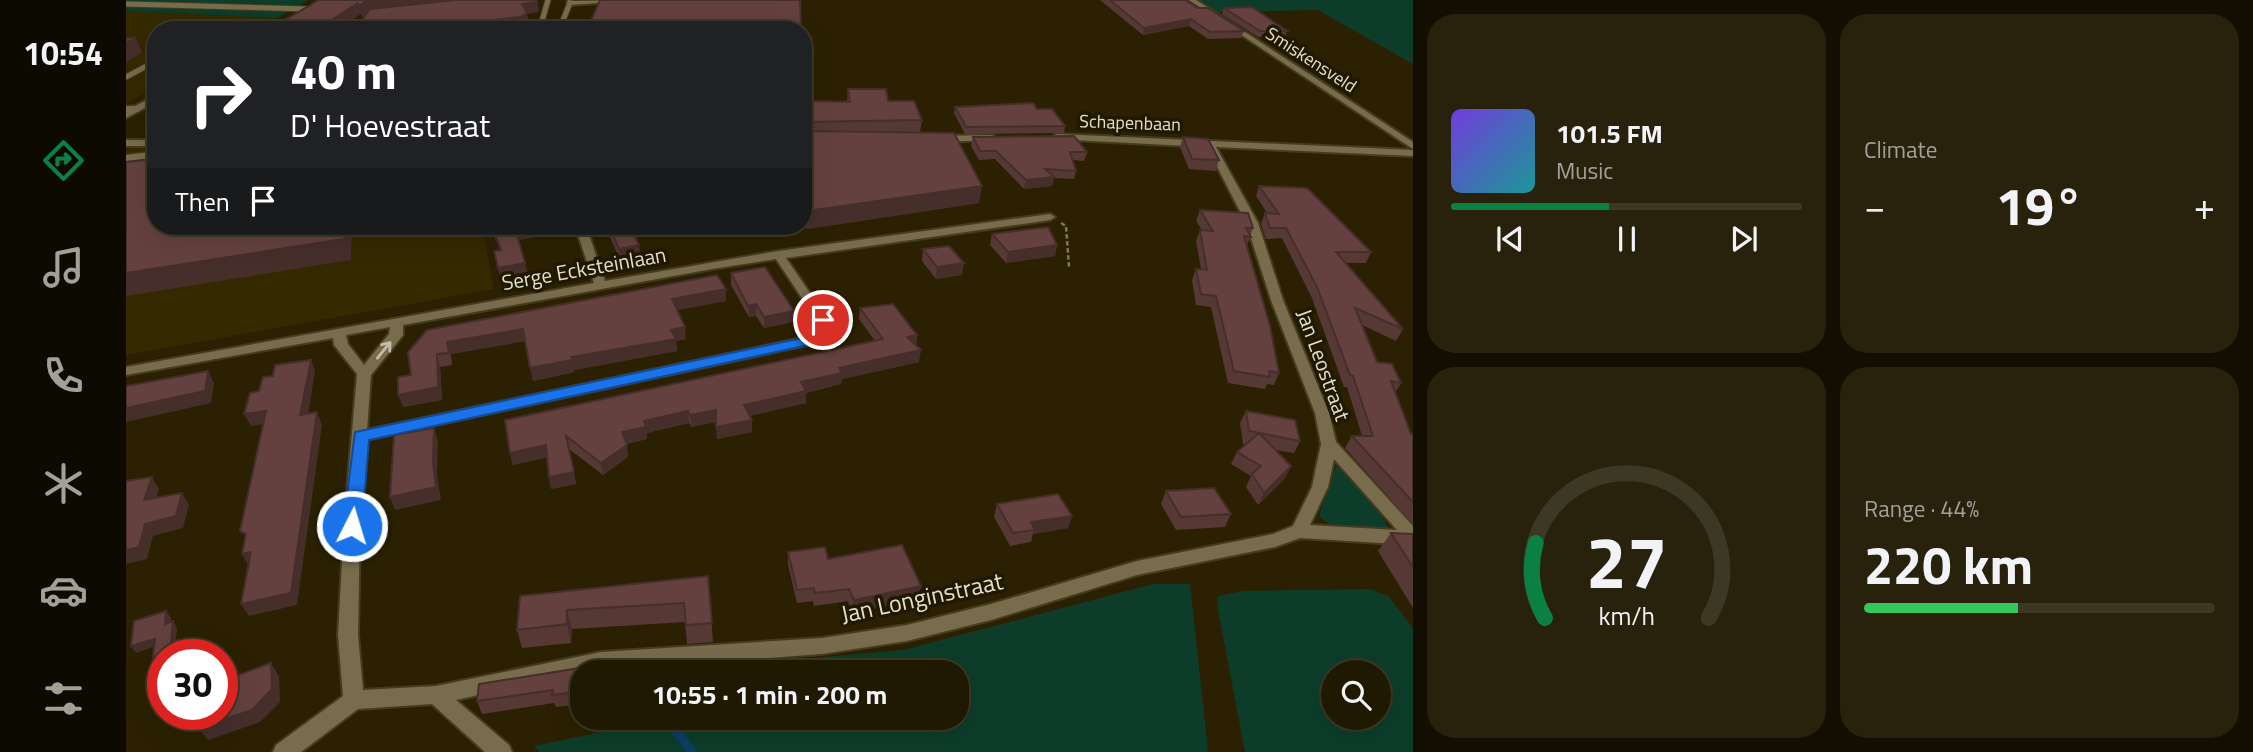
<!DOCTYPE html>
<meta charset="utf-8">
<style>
:root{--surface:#201902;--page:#28220c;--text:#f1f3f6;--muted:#a2a099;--line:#3d3824;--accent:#0b8043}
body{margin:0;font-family:"Titillium Web",sans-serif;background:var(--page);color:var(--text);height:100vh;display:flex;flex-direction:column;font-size:26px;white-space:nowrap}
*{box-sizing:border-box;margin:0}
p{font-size:23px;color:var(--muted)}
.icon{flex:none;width:38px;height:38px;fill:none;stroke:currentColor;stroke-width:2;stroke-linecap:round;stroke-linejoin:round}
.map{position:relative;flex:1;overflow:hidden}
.panel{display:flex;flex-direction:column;gap:14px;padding:14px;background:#120e01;width:840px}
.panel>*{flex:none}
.guide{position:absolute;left:21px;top:21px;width:665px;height:214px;border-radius:28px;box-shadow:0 7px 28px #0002,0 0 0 2px var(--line);background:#202124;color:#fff;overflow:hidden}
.tools{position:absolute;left:1195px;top:660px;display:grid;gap:14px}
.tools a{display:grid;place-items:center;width:70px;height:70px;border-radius:50%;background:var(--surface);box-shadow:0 7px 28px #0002,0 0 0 2px var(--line);font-size:35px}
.speed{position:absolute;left:21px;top:639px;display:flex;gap:14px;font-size:35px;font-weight:700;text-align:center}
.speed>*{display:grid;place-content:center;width:91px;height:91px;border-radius:50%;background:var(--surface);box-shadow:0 7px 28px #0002,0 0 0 2px var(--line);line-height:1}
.speed .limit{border:10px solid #d22;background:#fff;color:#111}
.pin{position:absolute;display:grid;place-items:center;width:60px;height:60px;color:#fff;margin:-30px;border:4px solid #fff;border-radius:50%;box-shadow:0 2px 7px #0007}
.me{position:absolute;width:77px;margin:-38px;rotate:5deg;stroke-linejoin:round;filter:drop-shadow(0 0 5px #0008)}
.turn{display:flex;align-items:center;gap:24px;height:147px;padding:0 28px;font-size:32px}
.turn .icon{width:91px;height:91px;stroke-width:2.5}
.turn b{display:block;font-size:49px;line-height:60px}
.then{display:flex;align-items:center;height:66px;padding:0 28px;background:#0003;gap:14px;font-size:26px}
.big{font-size:52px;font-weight:700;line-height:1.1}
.panel .widget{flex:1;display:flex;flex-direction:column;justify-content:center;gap:10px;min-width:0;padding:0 24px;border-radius:28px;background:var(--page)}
.panel .dial{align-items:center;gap:0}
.dial svg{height:182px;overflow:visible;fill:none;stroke:var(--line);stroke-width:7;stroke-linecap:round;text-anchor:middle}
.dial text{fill:var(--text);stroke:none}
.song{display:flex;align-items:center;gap:21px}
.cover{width:84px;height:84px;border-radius:10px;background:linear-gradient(135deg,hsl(260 70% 55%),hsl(180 70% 35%))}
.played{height:7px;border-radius:4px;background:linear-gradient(90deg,var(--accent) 45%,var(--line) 45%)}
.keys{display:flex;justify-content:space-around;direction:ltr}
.heat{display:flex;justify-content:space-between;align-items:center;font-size:38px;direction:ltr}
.charge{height:10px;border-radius:5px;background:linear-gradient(90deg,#34c759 44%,var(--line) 0)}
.panel .tiles{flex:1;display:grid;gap:14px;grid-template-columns:repeat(2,1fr)}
.trip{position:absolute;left:444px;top:660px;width:399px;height:70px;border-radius:28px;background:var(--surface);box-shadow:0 7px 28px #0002,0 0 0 2px var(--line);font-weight:700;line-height:70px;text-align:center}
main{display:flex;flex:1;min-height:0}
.tab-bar{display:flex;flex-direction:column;width:126px;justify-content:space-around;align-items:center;background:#0d0a01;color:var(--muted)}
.tab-bar .icon{width:49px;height:49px}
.tab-bar .current{color:var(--accent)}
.tab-bar b{font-size:32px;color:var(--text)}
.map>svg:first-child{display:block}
</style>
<main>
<nav class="tab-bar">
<b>10:54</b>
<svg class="icon current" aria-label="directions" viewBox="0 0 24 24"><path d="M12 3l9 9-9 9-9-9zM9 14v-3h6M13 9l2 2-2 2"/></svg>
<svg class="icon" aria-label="music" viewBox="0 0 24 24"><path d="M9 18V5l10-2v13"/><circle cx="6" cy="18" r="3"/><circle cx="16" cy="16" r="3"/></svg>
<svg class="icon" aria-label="phone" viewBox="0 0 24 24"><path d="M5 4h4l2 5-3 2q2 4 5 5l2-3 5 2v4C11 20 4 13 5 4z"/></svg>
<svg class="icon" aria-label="climate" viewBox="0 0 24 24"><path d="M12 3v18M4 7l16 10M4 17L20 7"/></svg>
<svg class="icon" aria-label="car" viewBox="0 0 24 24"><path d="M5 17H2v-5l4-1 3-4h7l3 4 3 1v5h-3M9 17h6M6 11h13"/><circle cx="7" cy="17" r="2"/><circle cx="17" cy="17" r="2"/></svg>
<svg class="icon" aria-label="filters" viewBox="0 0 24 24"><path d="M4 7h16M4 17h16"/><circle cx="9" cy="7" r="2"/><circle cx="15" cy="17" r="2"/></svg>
</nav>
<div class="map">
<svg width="1287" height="752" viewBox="0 0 1287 752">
<rect width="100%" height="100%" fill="#2b2102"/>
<path fill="#352900" d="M0 11 151 18 130 30H30V87L0 104Z
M0 148H30V226H356L368 289 0 355Z"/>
<path fill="#0d3d2a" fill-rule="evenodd" d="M0 0H182L151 18 0 11Z
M1071 0H1287V64L1192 10 1088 12Z
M1210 466H1214L1256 515 1262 528C1243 533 1205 532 1193 515Z
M1027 584H1064L1082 752H414L408 746 532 720V718H831V672L536 671 777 650Z
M1244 589 1263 597 1287 628V752H1119L1091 604 1093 596 1116 591ZM1253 672V718H1208V672Z"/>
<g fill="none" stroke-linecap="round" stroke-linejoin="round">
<path stroke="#0d3d65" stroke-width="9" d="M540 718 566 752"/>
<defs>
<path id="service-far1" d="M0 4 180 9
M402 30 414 28 422 0
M433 30 444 3
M0 77 30 61"/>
<path id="service" d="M0 109H11
M0 158 25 155 19 169 0 172"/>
<path id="minor" d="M442 0 448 1 514 0 444 5 441 3Z
M1063 0H1070L1287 142V149Z
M931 134 1287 150V156L1090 147 1132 223 1157 300 1203 413 1210 442 1287 526V545L1174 538 1149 547 1011 575 865 620 781 641 696 654 457 672 330 700 383 745 386 752H359L306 704 232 709 175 752H147L150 745 217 696 212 635 218 526 231 374 208 345 207 338 0 375V367L468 283 449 226H460L479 281 652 251 924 214 929 217 924 220 660 258 703 321 700 333 686 344 240 440 234 526 232 635 237 690 310 686 475 652 696 638 781 625 865 604 1011 561 1147 534 1167 526 1186 487 1195 444 1189 413 1145 300 1120 223 1081 147 928 139 926 137ZM650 259 691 321 689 328 677 338 241 430 245 375 277 335V325L586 269ZM264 327 263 334 238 365 222 344 220 335ZM1208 459 1271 530 1184 525 1202 487Z
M865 135 868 136V140L812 142 807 139 812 136Z
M0 140H30V146H0Z"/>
<path id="tertiary" d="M30 95V102L0 118V111Z"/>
</defs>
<use href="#service-far1" stroke="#453c1e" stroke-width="7"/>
<use href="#service" stroke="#453c1e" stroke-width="9"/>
<use href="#minor" stroke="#453c1e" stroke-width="4"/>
<use href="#tertiary" stroke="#453c1e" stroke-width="4"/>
<path stroke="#7f775e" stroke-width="2" stroke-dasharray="3.5 2" stroke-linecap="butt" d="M135 30 149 22"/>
<path stroke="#7f775e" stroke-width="2.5" stroke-dasharray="4.5 2.5" stroke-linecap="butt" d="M935 223 940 226 943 267"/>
<use href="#service-far1" stroke="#796c4d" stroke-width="5"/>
<use href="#service" stroke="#796c4d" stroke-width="6"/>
<use href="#minor" fill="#796c4d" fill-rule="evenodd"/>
<use href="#tertiary" fill="#796c4d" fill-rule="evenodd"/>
</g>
<path fill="#563835" d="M974 0H1059L1072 8 1118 31 1115 38 1082 39 1063 26 1017 35Z
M1098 8 1161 31 1159 37H1132L1096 14Z
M677 54 687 101 721 102 722 89 762 101 796 120 794 132 853 203 681 229 677 222Z
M829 107 911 109 939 126 938 133 839 134 828 113Z
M847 137 961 152 958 161 947 160 950 171 948 179 928 178 926 186 898 189 869 159 853 160 845 146Z
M1057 137 1093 160 1090 171 1063 169 1054 147Z
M1133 186 1245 252 1240 263H1220L1277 329 1270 341 1236 325 1251 362 1275 383 1269 393 1285 434H1287V524L1219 448 1226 436H1236L1221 387H1218L1186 298 1156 238 1140 239 1135 224 1139 213H1141L1130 196Z
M1074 210 1127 228 1121 246 1153 373 1148 385 1141 384 1139 389 1102 383 1085 307 1070 305 1066 280 1070 269H1075L1070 241 1074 230H1076L1070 221Z
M364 226H431L432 233 393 240 401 272 374 277 368 251 374 250Z
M479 226H504L515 257 494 260Z
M866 234 931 245 929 256 880 263 864 245Z
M797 249 836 275 810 279 796 261Z
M605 273 667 322 638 328 630 316 623 317 605 285Z
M600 289V301L551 310 560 339 550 341 551 351 448 370V372L407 381 399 341 325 354 326 365 314 367 316 400 277 407 285 375 282 352Z
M734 308 791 335 790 345 793 362 716 379 715 384 680 393V403L623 416 626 420V432L591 439 590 422 565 427 563 423 521 433V439L500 444 502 457 477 475 443 449 450 484 425 489 423 477 421 457 387 465 384 453 749 341 733 319Z
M1120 411 1174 441 1168 453 1149 450 1165 466 1159 478 1132 505 1120 487 1125 476 1105 464 1111 452 1120 444H1117L1114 423Z
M1040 491 1105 514 1099 527 1050 530 1035 504Z
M871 504 946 516 942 528 907 534 905 542 884 546 868 517Z
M1265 533 1287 534V608L1252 551Z
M662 552 702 559 792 599 726 613 722 601 688 606 687 601 671 603 662 565Z
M582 576 587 642 561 644 559 622 446 629 445 643 396 648 391 630 394 596Z
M460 667 461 672H457V704L430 707 428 703 356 714 351 701Z"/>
<path fill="#462e2b" d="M240 0H334L243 10 236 18 235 14 211 30H190L232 3Z
M411 2 413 12 401 14 403 24 397 28 383 30H334L337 23 396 4Z
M1065 19 1063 26 1017 35 1018 28Z
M10 38 16 53 0 62V43Z
M928 177 926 186 898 189 900 180Z
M856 186 853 203 681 229V211Z
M218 226H226L225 260 0 296V273Z
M420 226H431L432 233 392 240 390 231Z
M513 245 515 257 494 260 493 249Z
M931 245 929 256 880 263 882 252Z
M399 263 401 272 374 277 372 268Z
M838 263 836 275 810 279 811 267Z
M600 289V301L547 311 546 299Z
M630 304V316L623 317 622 306Z
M668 311 667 322 638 328V317Z
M559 327 560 339 550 341 551 351 448 370V372L407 381 404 368 545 330Z
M397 329 399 341 325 354 326 365 321 342Z
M791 335 790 346 781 337Z
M795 350 793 362 716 379 715 384 680 393V403L618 417V405L713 368Z
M311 354 314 367 316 400 277 407 272 395Z
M185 360 189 371 180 428 174 415Z
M82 371 88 383 85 403 0 422V408Z
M590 410 591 422 565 427 564 415Z
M140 411 146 423 125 426 118 414Z
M562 411 563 423 521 433V439L498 444 496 432 518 421Z
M191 412 196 425 171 605 123 616 115 604Z
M626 420V432L591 439 590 427Z
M308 428 312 441 311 475 315 500 269 510 264 497Z
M420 445 423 457 387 465 384 453Z
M501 445 502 457 477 475 475 463Z
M1165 466 1159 478 1132 505 1138 493Z
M448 472 450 484 425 489 423 477Z
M26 477 33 489 26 512 18 500Z
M56 493 63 505 57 528 27 536 21 559 0 564V550L19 524Z
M946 516 942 528 907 534 909 530 905 522Z
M125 552 123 567 116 554Z
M795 586 792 599 726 613 728 600Z
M441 610 446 629 445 643 441 624Z
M40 611 45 618 44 630 39 624Z
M47 621 51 628 49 654H44Z
M29 639 33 645 10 653 5 646Z
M145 663 153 676 154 702 134 722 82 740 72 728Z
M37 686V694L28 697 23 691Z"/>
<path fill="#64413e" stroke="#462e2b" stroke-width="2" d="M193 0H240L233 7 232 3 190 30H142Z
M330 0H410L411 2 396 4 401 13 395 17 337 23 334 30H234V23L244 9Z
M474 0H674L675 30H461Z
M984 0H1059L1072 8H1082L1118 31 1084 32 1065 19 1018 28Z
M1126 7 1161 31H1134L1098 8Z
M0 38H10L0 43Z
M677 54H682L687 101 724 102 722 89H760L762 101H788L796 120 677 122Z
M907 103 911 109H926L939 126 840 127 829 107Z
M677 131 828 133 856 186 681 211 677 204Z
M948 136 961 152H944L950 171 919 169 928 177 900 180 870 151H854L847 137Z
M1057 137 1082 139 1093 160 1066 159Z
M30 159V226H218V239L0 273V162Z
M1133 186 1181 188 1245 252H1210L1277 329 1229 308 1251 362 1266 364 1275 383 1265 381 1285 434H1287V502L1226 436H1247L1227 376 1224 375 1191 287 1160 228H1144L1139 213 1153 214Z
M1074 210 1122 213 1127 228H1120L1125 237 1118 236 1144 326 1153 373 1143 371 1144 377 1108 371 1090 296 1075 294 1070 269 1081 270 1074 230 1087 231Z
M366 226H420L390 231 399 263 372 268 368 251 375 250Z
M483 226H504L513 245 493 249Z
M922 227 931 245 882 252 866 234Z
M823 246 838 263 811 267 797 249Z
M639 267 668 311 638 317 630 304 622 306 605 273Z
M591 275 600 289 546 299 559 327 545 330 550 339 445 357 446 360 404 368 397 329 321 342 323 353 311 354 312 387 272 395V377L285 375 282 352 301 330Z
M767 304 791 335 781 337 795 350 713 368 716 373 675 382 680 391 618 405 626 420 590 427V410L564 415 562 411 518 421 520 427 496 432 501 445 475 463 440 436 448 472 423 477 420 445 384 453 379 420 757 339 734 308Z
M185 360 174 415 191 412 165 593 115 604 125 552 116 554 120 534 114 531 140 411 118 414 124 393 133 391 137 377 147 376 149 365Z
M82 371 79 391 0 408V386Z
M1120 411 1169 420 1174 441 1123 431Z
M308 428 307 463 310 487 264 497 268 435Z
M1133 433 1165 466 1138 493 1126 474 1135 466 1111 452Z
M26 477 18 500 56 493 50 516 19 524 13 547 0 550V481Z
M1088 488 1105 514 1055 517 1040 491Z
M932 494 946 516 905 522 909 530 887 533 871 504Z
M1265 533 1287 534V567Z
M776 545 795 586 728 600 723 589 689 593 688 588 671 590 662 552 699 547 702 559Z
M582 576 586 623 560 625 558 603 441 610V624L391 630 394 596Z
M40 611 39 624 47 621 44 654H37V686L23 691 29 639 5 646 8 621Z
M145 663 146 689 126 710 72 728 73 714H96V681Z
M460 667V672H457V691L426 695 427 690 351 701 353 684Z"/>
<defs><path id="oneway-shaft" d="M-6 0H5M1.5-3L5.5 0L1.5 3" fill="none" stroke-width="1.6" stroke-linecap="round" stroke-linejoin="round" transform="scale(1.75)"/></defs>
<use stroke="#c4bca7" href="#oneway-shaft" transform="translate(258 350) rotate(-51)"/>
<path fill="#1a73e8" stroke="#114b97" stroke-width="2" d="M697 316 704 320 703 330 687 344 243 440 236 526 226 533 217 526 229 432 676 338 688 328 692 317Z"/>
<g text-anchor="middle" stroke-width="7" stroke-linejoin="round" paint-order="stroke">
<g font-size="18" fill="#e4dfcd" stroke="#211800">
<text transform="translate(1185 60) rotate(33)" y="6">Smiskensveld</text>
<text transform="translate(1004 123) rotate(2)" y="6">Schapenbaan</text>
</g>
<g font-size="21" fill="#e4dfcd" stroke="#211800">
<text transform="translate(458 269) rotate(-10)" y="7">Serge Ecksteinlaan</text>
<text transform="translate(1197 365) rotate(70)" y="7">Jan Leostraat</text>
</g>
<g font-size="24" fill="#e4dfcd" stroke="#211800">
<text transform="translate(796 598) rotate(-12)" y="8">Jan Longinstraat</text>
</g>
</g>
</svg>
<div class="tools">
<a><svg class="icon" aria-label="search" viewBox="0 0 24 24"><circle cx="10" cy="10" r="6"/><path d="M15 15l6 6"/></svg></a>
</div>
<div class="speed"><div class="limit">30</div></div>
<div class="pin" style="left:697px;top:320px;background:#d93025"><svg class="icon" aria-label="arrive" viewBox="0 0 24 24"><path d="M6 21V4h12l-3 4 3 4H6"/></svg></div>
<svg class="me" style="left:226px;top:526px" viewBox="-20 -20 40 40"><circle r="17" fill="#1a73e8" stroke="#fff" stroke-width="3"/><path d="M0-11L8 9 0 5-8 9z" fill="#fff"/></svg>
<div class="trip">10:55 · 1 min · 200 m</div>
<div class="guide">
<div class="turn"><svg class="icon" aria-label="right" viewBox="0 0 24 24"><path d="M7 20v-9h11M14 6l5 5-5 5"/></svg><div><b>40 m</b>D' Hoevestraat</div></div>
<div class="then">Then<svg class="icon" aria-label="arrive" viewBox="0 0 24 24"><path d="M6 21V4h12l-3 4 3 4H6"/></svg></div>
</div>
</div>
<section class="panel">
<div class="tiles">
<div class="widget">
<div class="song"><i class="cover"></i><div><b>101.5 FM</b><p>Music</p></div></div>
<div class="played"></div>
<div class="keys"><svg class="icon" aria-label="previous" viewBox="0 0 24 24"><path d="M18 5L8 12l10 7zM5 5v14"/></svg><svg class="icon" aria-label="pause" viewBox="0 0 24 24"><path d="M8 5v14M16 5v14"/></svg><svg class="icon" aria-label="next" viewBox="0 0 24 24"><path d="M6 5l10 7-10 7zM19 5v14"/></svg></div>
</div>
<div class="widget"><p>Climate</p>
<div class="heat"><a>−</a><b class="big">19°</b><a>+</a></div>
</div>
<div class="widget dial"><svg viewBox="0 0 100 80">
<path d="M14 69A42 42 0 1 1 86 69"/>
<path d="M14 69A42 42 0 0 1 10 36" stroke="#0b8043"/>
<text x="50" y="56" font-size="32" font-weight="700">27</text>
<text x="50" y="72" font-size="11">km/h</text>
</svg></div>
<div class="widget"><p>Range · 44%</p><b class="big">220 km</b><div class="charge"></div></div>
</div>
</section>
</main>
